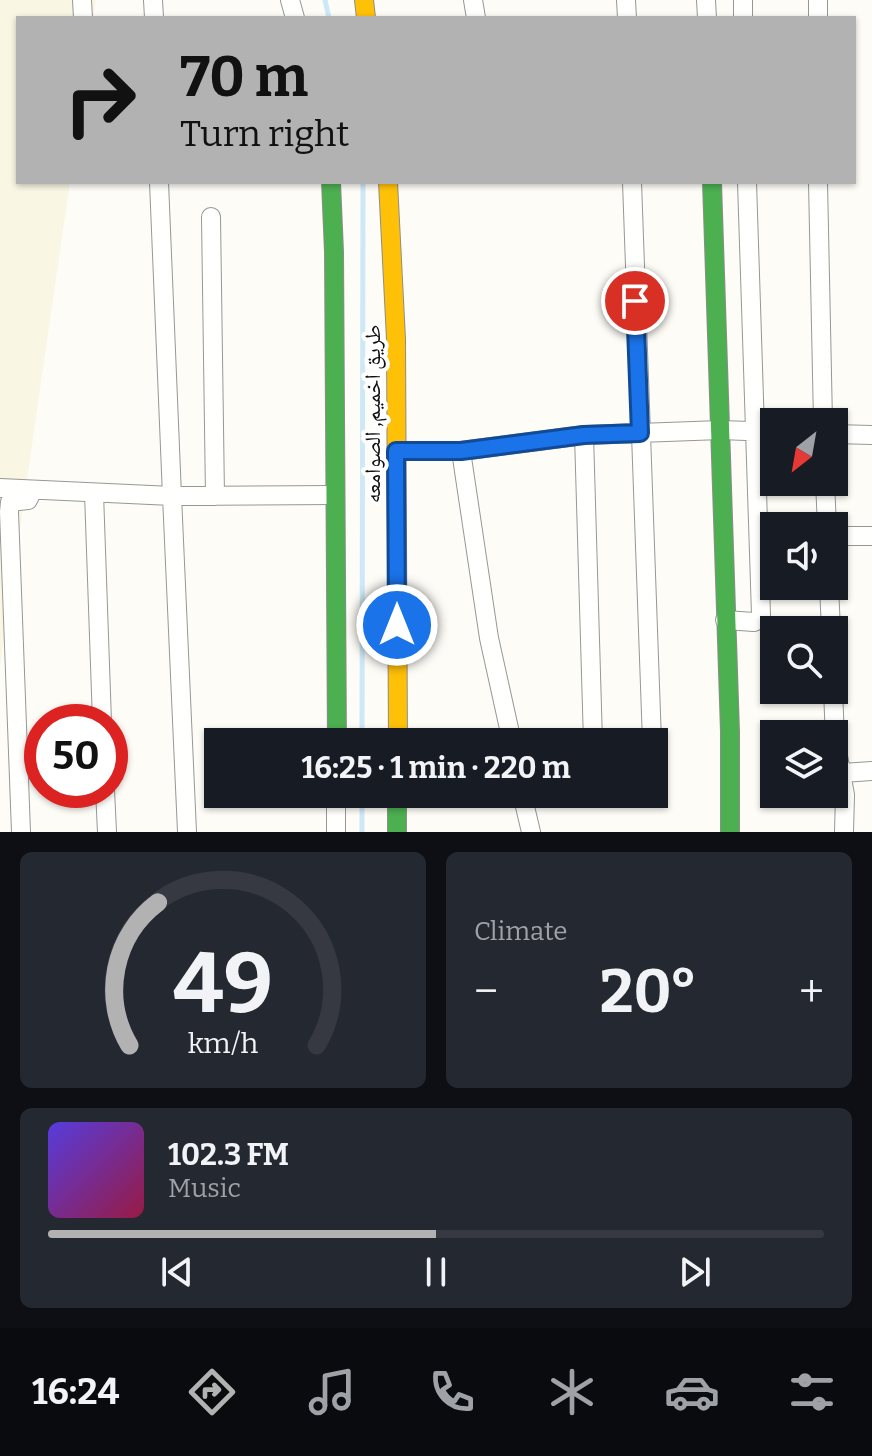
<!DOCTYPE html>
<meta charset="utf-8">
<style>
:root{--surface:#171b24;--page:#242831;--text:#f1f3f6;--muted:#9ea1a6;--line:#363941;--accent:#b2b2b3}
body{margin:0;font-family:Bitter,"Noto Naskh Arabic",serif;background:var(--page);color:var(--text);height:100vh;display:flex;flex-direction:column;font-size:30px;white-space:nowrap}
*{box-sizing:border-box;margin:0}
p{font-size:26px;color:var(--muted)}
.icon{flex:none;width:44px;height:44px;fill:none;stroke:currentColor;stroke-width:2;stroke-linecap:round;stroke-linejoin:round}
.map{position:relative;height:832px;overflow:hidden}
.details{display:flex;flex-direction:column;gap:20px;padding:20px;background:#0d0f14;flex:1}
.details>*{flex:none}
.banner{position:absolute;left:16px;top:16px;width:840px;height:168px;border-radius:0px;box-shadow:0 2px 6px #0004;background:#b2b2b3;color:#111;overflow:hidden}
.needle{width:52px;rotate:211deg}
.buttons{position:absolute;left:760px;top:408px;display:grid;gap:16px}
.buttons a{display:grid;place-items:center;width:88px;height:88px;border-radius:0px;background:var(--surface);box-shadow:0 2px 6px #0004;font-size:40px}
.speed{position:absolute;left:24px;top:704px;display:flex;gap:16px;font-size:40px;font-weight:700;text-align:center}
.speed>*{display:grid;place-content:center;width:104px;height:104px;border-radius:50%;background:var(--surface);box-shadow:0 2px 6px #0004;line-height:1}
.speed .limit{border:12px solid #d22;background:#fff;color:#111}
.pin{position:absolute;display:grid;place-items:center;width:68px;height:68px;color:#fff;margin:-34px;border:4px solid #fff;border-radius:50%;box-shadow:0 2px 8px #0007}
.me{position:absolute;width:88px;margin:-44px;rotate:0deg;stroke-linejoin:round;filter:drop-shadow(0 0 6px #0008)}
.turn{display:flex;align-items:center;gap:28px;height:168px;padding:0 32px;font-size:36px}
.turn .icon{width:104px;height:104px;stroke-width:2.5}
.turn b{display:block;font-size:56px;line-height:68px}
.big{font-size:60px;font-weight:700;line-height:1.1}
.details .widget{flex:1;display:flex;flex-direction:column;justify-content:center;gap:12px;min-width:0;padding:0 28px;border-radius:12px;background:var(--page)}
.details .dial{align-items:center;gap:0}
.dial svg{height:208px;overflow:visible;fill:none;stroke:var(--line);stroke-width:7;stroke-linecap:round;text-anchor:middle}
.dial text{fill:var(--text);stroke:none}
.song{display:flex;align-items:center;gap:24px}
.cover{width:96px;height:96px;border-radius:12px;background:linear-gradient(135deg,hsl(250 70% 55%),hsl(340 70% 35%))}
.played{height:8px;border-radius:4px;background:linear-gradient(90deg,var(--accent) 50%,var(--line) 50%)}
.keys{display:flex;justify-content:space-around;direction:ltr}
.heat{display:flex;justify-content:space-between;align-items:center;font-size:44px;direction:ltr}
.details .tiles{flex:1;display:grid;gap:20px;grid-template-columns:1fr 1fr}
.widget:last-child{grid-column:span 2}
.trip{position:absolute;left:204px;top:728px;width:464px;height:80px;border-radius:0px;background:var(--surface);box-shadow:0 2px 6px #0004;font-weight:700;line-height:80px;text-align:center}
.tabs{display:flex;height:128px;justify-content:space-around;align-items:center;background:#090b0e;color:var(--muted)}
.tabs .icon{width:56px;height:56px}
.tabs .active{color:var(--accent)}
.tabs b{font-size:36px;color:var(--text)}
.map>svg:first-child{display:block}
</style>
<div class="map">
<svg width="872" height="832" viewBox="0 0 872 832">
<rect width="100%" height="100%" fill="#fdfcf7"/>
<path fill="#f9f7e4" d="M0 0H96L93 18H18V182H70L0 666Z"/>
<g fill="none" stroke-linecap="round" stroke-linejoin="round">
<path stroke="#cde8f7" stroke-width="5" d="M325 0 329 18
M362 742 363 182
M362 832V794"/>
<defs>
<path id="street" d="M82 0 83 18
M153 0 154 18
M290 0 295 18
M473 0 476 18
M626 0 627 18
M706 0 707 18
M743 0V18
M818 18V0
M632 182 652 742
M818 182 823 422
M211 217 215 496
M834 434 872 435
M584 435 593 742
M396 451H461L584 435 721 430 774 432
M461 451 489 638 512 742
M825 482 827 526
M0 488 172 496 159 182
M94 493 102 722
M834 536H872
M829 586 831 630
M725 620 754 622 760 619 761 615 747 182
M833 690 835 739 845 795 844 832
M842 773 872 771
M105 790 107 832
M522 794 531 832
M21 832 9 512 10 502 28 500 31 494
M187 832 172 496 334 495
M336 832V794"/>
<path id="fast" d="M331 182 334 252 337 742
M712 182 730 732V832
M397 794V832"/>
<path id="slow" d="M364 0 366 18
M388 182 396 339 398 742"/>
</defs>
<use href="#street" stroke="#979795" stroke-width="20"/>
<use href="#fast" stroke="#8e8d8b" stroke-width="20"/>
<use href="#slow" stroke="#8e8d8b" stroke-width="20"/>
<use href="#street" stroke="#fffffe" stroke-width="18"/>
<use href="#fast" stroke="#4caf50" stroke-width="18"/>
<use href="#slow" stroke="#ffc107" stroke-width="18"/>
</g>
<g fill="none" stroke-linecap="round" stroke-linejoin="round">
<defs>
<path id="route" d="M397 625 396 451H461L584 435 640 433 635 301"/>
</defs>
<use href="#route" stroke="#114b97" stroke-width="20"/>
<use href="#route" stroke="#1a73e8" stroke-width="14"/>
</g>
<g text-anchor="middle" stroke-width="8" stroke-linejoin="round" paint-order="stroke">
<g font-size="22" fill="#111" stroke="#fff">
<text transform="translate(372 414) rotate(-90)" y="8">طريق اخميم, الصوامعه</text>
</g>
</g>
</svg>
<div class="buttons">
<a><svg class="needle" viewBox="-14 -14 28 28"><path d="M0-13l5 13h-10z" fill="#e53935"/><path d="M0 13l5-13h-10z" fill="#9ea1a6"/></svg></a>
<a><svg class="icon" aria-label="sound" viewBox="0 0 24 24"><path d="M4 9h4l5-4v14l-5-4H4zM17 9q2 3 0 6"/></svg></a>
<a><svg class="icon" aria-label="search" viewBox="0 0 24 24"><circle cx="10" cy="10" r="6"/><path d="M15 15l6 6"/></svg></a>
<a><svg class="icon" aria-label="layers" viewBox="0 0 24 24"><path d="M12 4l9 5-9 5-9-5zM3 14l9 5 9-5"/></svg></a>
</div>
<div class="speed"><div class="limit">50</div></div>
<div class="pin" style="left:635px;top:301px;background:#d93025"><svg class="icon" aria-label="arrive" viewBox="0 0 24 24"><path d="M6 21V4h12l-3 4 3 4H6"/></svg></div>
<svg class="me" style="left:397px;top:625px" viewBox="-20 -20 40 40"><circle r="17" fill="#1a73e8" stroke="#fff" stroke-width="3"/><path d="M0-11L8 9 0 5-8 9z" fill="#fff"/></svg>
<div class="trip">16:25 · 1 min · 220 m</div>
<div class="banner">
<div class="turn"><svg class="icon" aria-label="right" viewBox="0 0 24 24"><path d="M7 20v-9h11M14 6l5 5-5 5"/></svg><div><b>70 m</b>Turn right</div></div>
</div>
</div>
<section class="details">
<div class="tiles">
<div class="widget dial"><svg viewBox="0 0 100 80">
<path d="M14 69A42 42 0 1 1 86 69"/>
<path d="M14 69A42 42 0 0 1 25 14" stroke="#b2b2b3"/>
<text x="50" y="56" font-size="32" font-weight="700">49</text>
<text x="50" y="72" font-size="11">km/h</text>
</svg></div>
<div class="widget"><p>Climate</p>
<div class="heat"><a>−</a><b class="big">20°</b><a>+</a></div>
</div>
<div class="widget">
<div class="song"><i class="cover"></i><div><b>102.3 FM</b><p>Music</p></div></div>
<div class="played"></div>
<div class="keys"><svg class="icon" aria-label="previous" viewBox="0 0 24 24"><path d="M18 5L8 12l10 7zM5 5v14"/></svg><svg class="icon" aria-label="pause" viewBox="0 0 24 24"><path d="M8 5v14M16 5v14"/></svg><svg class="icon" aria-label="next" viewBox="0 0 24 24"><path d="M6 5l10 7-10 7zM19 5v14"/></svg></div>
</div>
</div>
</section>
<nav class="tabs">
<b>16:24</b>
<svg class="icon active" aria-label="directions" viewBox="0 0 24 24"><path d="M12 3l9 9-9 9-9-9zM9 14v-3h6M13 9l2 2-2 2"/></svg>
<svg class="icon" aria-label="music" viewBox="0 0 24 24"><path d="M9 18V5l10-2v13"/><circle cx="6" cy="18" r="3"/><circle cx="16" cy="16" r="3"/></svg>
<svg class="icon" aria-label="phone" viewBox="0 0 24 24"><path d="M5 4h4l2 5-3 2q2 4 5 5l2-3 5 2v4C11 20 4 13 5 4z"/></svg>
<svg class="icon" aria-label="climate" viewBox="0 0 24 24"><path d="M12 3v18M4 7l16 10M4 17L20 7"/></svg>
<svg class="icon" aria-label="car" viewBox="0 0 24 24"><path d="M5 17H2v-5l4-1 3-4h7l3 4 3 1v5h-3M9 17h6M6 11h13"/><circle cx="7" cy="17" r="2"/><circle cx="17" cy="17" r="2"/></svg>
<svg class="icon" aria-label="filters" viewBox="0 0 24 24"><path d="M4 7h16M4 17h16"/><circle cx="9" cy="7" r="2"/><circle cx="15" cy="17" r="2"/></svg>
</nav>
